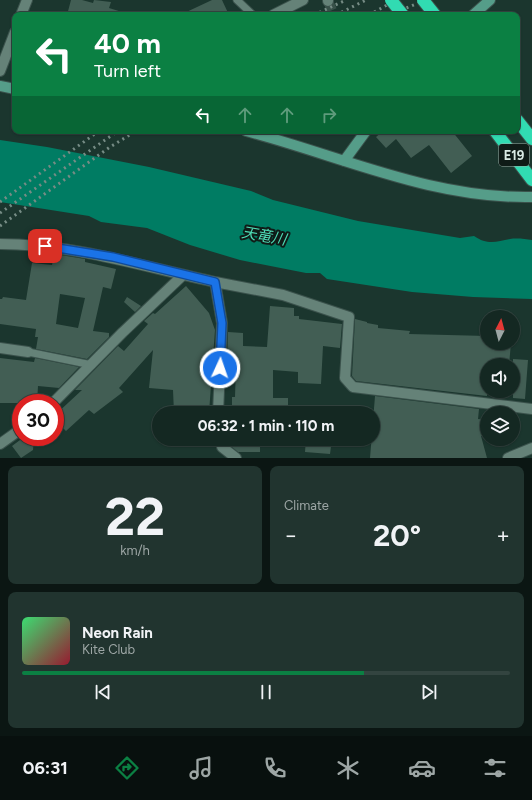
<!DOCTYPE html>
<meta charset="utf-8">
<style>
:root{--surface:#142822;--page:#21342f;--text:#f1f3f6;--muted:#9da6a5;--line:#334440;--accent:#0b8043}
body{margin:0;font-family:Figtree,"Noto Sans JP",sans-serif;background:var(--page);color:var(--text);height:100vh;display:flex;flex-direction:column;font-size:15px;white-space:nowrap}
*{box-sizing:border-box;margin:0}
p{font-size:13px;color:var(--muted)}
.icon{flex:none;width:22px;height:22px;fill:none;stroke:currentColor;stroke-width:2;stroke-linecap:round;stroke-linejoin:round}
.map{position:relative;height:458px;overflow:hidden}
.sheet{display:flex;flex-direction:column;gap:8px;padding:8px;background:#0b1613;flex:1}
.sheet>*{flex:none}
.hud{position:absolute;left:12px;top:12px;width:508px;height:122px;border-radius:8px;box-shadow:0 1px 3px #0004,0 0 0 1px var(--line);background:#0b8043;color:#fff;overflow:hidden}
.needle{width:26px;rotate:6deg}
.controls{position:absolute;left:480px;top:310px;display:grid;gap:8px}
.controls a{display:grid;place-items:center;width:40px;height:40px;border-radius:50%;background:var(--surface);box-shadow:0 1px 3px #0004,0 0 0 1px var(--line);font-size:20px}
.speed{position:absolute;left:12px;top:394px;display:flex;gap:8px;font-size:20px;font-weight:700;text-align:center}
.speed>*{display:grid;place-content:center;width:52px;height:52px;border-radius:50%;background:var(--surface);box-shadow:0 1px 3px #0004,0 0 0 1px var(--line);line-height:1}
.speed .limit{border:6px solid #d22;background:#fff;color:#111}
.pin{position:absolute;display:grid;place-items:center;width:34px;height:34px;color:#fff;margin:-17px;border-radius:8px;box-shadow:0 2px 6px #0006}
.me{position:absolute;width:44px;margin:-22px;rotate:3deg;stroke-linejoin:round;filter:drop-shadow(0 0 3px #0008)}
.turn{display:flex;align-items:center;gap:14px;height:84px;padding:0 16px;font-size:18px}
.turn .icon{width:52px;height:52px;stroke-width:2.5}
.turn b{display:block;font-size:28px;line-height:34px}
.lanes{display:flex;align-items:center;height:38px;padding:0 16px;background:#0003;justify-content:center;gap:20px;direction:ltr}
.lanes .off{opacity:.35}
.big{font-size:30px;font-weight:700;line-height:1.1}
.sheet .card{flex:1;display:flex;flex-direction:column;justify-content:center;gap:6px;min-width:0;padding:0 14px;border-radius:8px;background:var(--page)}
.sheet .dial{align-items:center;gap:0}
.dial b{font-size:52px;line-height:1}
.song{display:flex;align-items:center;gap:12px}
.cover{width:48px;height:48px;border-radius:6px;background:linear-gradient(135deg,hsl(140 70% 55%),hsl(350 70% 35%))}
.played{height:4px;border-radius:2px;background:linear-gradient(90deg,var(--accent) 70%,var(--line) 70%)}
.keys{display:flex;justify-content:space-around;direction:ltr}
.heat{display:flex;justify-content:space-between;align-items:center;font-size:22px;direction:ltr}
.sheet .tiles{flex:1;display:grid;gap:8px;grid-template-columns:1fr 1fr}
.card:last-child{grid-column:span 2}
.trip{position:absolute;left:152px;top:406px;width:228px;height:40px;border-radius:20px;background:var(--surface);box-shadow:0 1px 3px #0004,0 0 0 1px var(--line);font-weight:700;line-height:40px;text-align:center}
.tab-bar{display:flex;height:64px;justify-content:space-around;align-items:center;background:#08100e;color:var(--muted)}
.tab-bar .icon{width:28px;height:28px}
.tab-bar .on{color:var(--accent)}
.tab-bar b{font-size:18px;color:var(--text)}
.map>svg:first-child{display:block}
</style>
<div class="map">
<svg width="532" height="458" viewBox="0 0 532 458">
<rect width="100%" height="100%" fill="#1b362e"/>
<path fill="#007c63" d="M0 140 47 147 149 167 251 191 273 200 358 221 460 238 474 236C487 245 496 242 510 239 517 238 525 239 532 240V299L473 297 412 292 327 279 320 273H306L240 260 190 245 147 228 101 222 89 216 0 202Z"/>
<path fill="#425e54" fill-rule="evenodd" d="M71 0H82L93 3 94 0 111 2 109 8 122 12 121 15H67Z
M212 0H222L229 15H180Z
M383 131H452L472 156 451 173 429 145 411 158 396 139 386 148 376 137Z
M54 254 85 259V262L116 269 111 289 103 287 93 331 109 333V337L87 359 36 349 38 337H35L36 329 0 324V299H2L3 297 26 300 32 263 52 265ZM60 294 85 298 78 328 56 324Z
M186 286 209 313 215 330 209 413H174L173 390 149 388 153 350 119 388 123 392 94 414 89 410 66 431 55 420V415L82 390H75L118 346 124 351 148 324 144 321 153 313 155 314Z
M127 297 141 306 135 312 124 302Z
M270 306 294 308V316H299V319L342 324 340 348 323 346 321 384 298 383V372L273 370V398H288V413H232V397H235L236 365H227L228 332 243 333V346L267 347Z
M355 319 367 322V323L378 325V328L410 331 409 334 487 336V343H511L509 365H487V396L356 381 352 376Z
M0 358 34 362 35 358 79 367 59 388 38 386 37 403H0Z
M513 359 528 360 525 399 513 398Z
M375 396 479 409 478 419 487 420V437L481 436 487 458H370Z
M24 437H34L33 450 21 458 12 446Z
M228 439H260V452H238L228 444Z
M306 439H332L330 454 305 452Z"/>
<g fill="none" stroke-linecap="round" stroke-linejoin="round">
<path stroke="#385149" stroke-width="10" stroke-dasharray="10 5" stroke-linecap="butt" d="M328 1 334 15"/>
<defs>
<path id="lane" d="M237 0 253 15
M28 352 92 365"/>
<path id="street" d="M328 0V1
M21 15 27 0
M273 15 303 0
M0 71 15 32
M0 244C74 244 144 267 215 282L222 323 218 413
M215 282 283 295 349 317 345 378 353 387 532 409
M0 348 28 352
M53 403 123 332 183 275
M221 439 222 447 236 458
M0 444 21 429
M508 458 532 448"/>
<path id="secondary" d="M473 15 490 0
M0 86 15 89
M246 131C341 156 432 199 532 197
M344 161 366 131"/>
<path id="highway" d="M517 120 532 139
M495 131 532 180"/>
</defs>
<use href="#lane" stroke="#3b524c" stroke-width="9"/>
<use href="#street" stroke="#3b524c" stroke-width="12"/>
<use href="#secondary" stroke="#3b524c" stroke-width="12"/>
<use href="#highway" stroke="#3b524c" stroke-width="14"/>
<use href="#lane" stroke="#658278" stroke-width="7"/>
<use href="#street" stroke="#658278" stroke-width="10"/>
<use href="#secondary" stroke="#559d89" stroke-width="10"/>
<use href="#highway" stroke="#31dbb2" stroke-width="12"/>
<path stroke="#768c85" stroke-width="3" stroke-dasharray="2 4" stroke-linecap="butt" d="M314 15 346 0
M336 15 366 0
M369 15 396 0
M390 15 425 0
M0 202 99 131
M0 213 118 131
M0 226 110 147 136 131"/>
<defs>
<path id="highway-bridge" d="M391 0 403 15
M423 0 435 15"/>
</defs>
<use href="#highway-bridge" stroke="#3b524c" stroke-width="14" stroke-linecap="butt"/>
<use href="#highway-bridge" stroke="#31dbb2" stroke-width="12"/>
</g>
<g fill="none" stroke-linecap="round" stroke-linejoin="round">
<defs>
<path id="route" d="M45 246 113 257 215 282 222 323 220 368"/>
</defs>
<use href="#route" stroke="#114b97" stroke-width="10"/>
<use href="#route" stroke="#1a73e8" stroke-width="7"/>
</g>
<g text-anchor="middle" stroke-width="4" stroke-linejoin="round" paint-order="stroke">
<rect fill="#0f1b17" stroke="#9daca6" stroke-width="1" x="499" y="144" width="30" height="22" rx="3"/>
<g font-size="13" font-weight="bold" fill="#daeae4">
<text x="514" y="160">E19</text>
</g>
<g font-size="15" font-style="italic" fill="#4edab4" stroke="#0f1b17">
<text transform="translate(264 236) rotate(10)" y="5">天竜川</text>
</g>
</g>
</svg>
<div class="controls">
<a><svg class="needle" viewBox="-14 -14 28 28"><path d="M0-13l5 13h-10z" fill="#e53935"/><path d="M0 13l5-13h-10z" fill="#9da6a5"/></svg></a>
<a><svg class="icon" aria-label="sound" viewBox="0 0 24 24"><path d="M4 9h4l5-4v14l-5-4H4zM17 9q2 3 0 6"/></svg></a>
<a><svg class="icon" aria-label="layers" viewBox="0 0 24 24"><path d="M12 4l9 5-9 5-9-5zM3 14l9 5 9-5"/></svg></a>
</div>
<div class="speed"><div class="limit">30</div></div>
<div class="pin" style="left:45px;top:246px;background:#d93025"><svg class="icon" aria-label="arrive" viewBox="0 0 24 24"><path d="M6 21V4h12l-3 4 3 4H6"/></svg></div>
<svg class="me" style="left:220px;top:368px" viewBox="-20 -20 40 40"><circle r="17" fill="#1a73e8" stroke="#fff" stroke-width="3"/><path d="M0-11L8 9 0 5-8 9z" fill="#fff"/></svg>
<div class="trip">06:32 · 1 min · 110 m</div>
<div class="hud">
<div class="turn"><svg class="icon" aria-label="left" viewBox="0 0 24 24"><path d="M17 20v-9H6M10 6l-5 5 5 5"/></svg><div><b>40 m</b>Turn left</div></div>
<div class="lanes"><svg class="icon" aria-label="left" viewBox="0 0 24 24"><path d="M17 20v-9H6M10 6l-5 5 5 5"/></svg><svg class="icon off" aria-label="ahead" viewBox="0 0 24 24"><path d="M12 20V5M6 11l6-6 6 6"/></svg><svg class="icon off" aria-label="ahead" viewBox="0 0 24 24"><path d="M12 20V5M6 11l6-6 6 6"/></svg><svg class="icon off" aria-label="right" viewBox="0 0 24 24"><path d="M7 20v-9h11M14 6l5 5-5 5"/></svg></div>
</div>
</div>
<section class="sheet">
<div class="tiles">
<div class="card dial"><b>22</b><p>km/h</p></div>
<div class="card"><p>Climate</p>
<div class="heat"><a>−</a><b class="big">20°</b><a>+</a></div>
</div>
<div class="card">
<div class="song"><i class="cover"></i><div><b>Neon Rain</b><p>Kite Club</p></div></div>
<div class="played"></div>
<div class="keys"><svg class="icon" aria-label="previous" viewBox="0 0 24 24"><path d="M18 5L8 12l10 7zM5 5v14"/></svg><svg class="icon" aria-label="pause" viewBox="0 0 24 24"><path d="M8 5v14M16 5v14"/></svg><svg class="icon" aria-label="next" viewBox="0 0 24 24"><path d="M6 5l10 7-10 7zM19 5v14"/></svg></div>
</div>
</div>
</section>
<nav class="tab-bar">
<b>06:31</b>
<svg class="icon on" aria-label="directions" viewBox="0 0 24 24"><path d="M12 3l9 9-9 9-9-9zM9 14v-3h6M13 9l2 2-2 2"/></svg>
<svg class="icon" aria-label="music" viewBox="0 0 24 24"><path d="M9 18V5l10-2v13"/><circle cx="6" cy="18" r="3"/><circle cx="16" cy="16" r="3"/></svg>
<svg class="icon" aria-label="phone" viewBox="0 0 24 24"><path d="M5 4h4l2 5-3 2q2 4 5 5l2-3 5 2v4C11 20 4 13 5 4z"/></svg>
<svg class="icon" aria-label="climate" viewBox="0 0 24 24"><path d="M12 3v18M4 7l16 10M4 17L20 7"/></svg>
<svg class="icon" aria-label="car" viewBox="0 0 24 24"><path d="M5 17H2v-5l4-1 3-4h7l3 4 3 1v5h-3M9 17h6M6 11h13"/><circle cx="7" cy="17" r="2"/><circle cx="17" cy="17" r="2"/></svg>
<svg class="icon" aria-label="filters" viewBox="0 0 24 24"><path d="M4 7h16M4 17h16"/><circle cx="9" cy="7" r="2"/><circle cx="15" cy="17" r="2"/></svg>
</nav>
